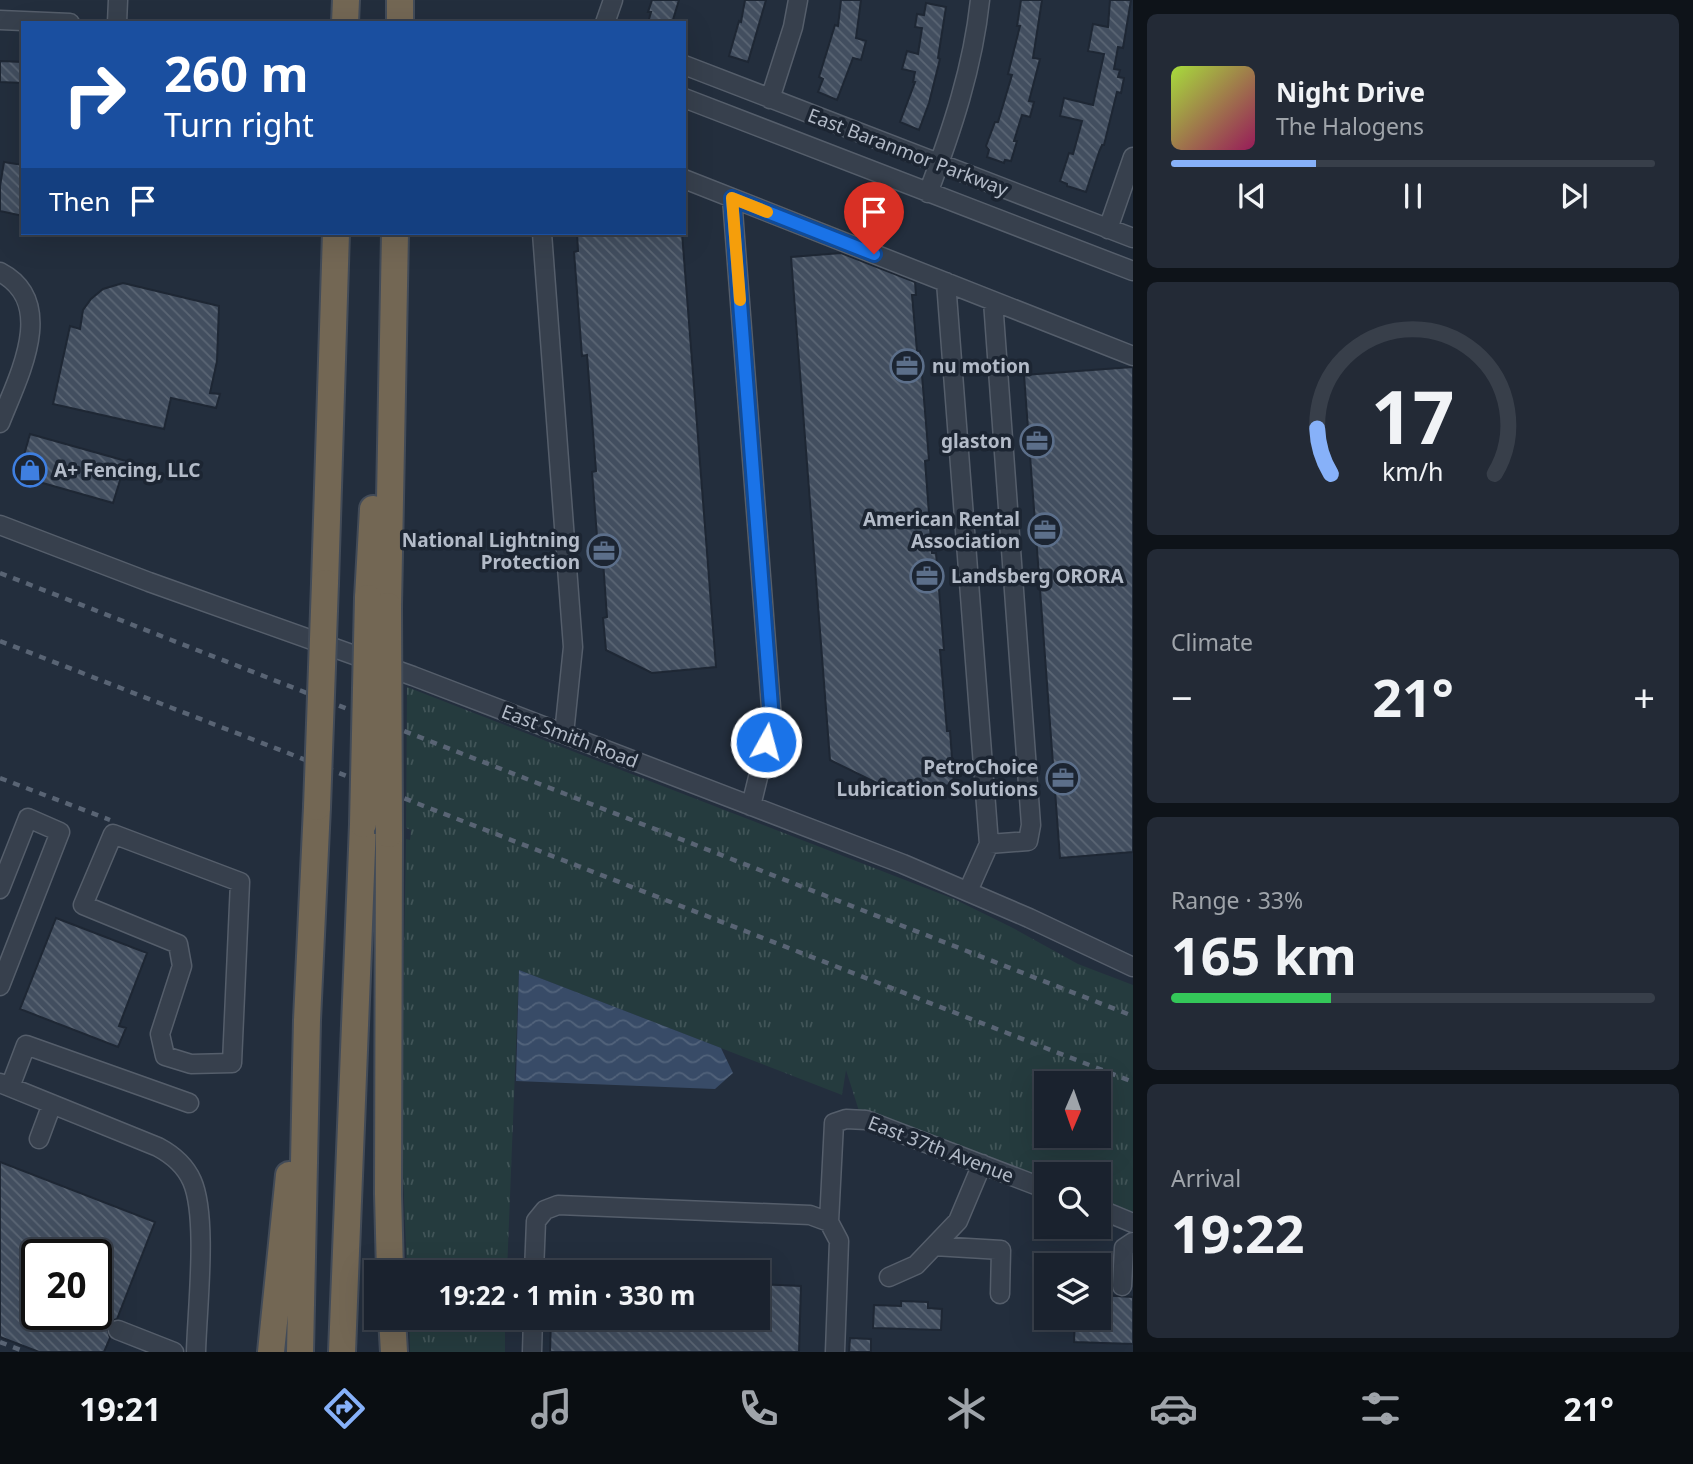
<!DOCTYPE html>
<meta charset="utf-8">
<style>
:root{--surface:#1a222e;--page:#232a36;--text:#f1f3f6;--muted:#9fa4aa;--line:#383f4a;--accent:#87b1f9}
body{margin:0;font-family:"Noto Sans",sans-serif;background:var(--page);color:var(--text);height:100vh;display:flex;flex-direction:column;font-size:26px;white-space:nowrap}
*{box-sizing:border-box;margin:0}
p{font-size:23px;color:var(--muted)}
.icon{flex:none;width:38px;height:38px;fill:none;stroke:currentColor;stroke-width:2;stroke-linecap:round;stroke-linejoin:round}
.map{position:relative;flex:1;overflow:hidden}
.panel{display:flex;flex-direction:column;gap:14px;padding:14px;background:#0e1319;width:560px}
.panel>*{flex:none}
.guide{position:absolute;left:21px;top:21px;width:665px;height:214px;border-radius:0px;box-shadow:0 7px 28px #0002,0 0 0 2px var(--line);background:#1a4fa0;color:#fff;overflow:hidden}
.needle{width:46px;rotate:182deg}
.tools{position:absolute;left:1034px;top:1071px;display:grid;gap:14px}
.tools a{display:grid;place-items:center;width:77px;height:77px;border-radius:0px;background:var(--surface);box-shadow:0 7px 28px #0002,0 0 0 2px var(--line);font-size:35px}
.speed{position:absolute;left:21px;top:1239px;display:flex;gap:14px;font-size:35px;font-weight:700;text-align:center}
.speed>*{display:grid;place-content:center;width:91px;height:91px;border-radius:50%;background:var(--surface);box-shadow:0 7px 28px #0002,0 0 0 2px var(--line);line-height:1}
.speed .limit{border:4px solid #111;border-radius:10px;background:#fff;color:#111}
.pin{position:absolute;display:grid;place-items:center;width:60px;height:60px;color:#fff;margin:-72px -30px;border-radius:50% 50% 50% 0;rotate:-45deg;box-shadow:0 0 7px #0007}
.pin .icon{rotate:45deg}
.me{position:absolute;width:77px;margin:-38px;rotate:7deg;stroke-linejoin:round;filter:drop-shadow(0 0 5px #0008)}
.turn{display:flex;align-items:center;gap:24px;height:147px;padding:0 28px;font-size:32px}
.turn .icon{width:91px;height:91px;stroke-width:2.5}
.turn b{display:block;font-size:49px;line-height:60px}
.then{display:flex;align-items:center;height:66px;padding:0 28px;background:#0003;gap:14px;font-size:26px}
.big{font-size:52px;font-weight:700;line-height:1.1}
.panel .card{flex:1;display:flex;flex-direction:column;justify-content:center;gap:10px;min-width:0;padding:0 24px;border-radius:10px;background:var(--page)}
.panel .dial{align-items:center;gap:0}
.dial svg{height:182px;overflow:visible;fill:none;stroke:var(--line);stroke-width:7;stroke-linecap:round;text-anchor:middle}
.dial text{fill:var(--text);stroke:none}
.song{display:flex;align-items:center;gap:21px}
.cover{width:84px;height:84px;border-radius:10px;background:linear-gradient(135deg,hsl(80 70% 55%),hsl(330 70% 35%))}
.played{height:7px;border-radius:4px;background:linear-gradient(90deg,var(--accent) 30%,var(--line) 30%)}
.keys{display:flex;justify-content:space-around;direction:ltr}
.heat{display:flex;justify-content:space-between;align-items:center;font-size:38px;direction:ltr}
.charge{height:10px;border-radius:5px;background:linear-gradient(90deg,#34c759 33%,var(--line) 0)}
.trip{position:absolute;left:364px;top:1260px;width:406px;height:70px;border-radius:0px;background:var(--surface);box-shadow:0 7px 28px #0002,0 0 0 2px var(--line);font-weight:700;line-height:70px;text-align:center}
.dock{display:flex;height:112px;justify-content:space-around;align-items:center;background:#0a0e12;color:var(--muted)}
.dock .icon{width:49px;height:49px}
.dock .active{color:var(--accent)}
.dock b{font-size:32px;color:var(--text)}
main{display:flex;flex:1;min-height:0}
.map>svg:first-child{display:block}
</style>
<main>
<div class="map">
<svg width="1133" height="1352" viewBox="0 0 1133 1352">
<defs>
<pattern id="grass-tufts" width="24" height="20" patternUnits="userSpaceOnUse" patternTransform="scale(1.75)"><rect width="24" height="20" fill="#253b3e"/><path d="M3 7l-1-3M5 7V3M7 7l1-3M15 17l-1-3M17 17v-4M19 17l1-3" fill="none" stroke="#425558"/></pattern>
<pattern id="water-waves" width="16" height="10" patternUnits="userSpaceOnUse" patternTransform="scale(1.75)"><rect width="16" height="10" fill="#384b67"/><path d="M0 5q4-4 8 0t8 0" fill="none" stroke="#52637b"/></pattern>
<pattern id="building-back-hatch" width="6" height="6" patternUnits="userSpaceOnUse" patternTransform="scale(1.75)"><rect width="6" height="6" fill="#424e5f"/><path d="M-1 5l2 2M0 0l6 6M5-1l2 2" fill="none" stroke="#5b6674"/></pattern>
</defs>
<rect width="100%" height="100%" fill="#232e3d"/>
<path fill="url(#grass-tufts)" fill-rule="evenodd" d="M407 687 954 899 1011 927 1078 964 1133 985V1215L1099 1201V1174H1046V1181L859 1111 846 1070 842 1095 519 970 507 1272H407L401 1126 406 839 410 840 411 830 406 828ZM1046 1083H1099V1136H1046Z
M409 1318H505V1352H410Z"/>
<path fill="url(#water-waves)" d="M519 970 721 1048 733 1073 715 1089 516 1081Z"/>
<path fill="url(#building-back-hatch)" stroke="#1e2734" stroke-width="2" fill-rule="evenodd" d="M652 0H679L672 23H648L651 12H648Z
M745 0H766L748 62 729 56 739 21 741 22Z
M841 0H861L856 38 866 41 861 60 853 58 837 100 818 92 823 79 819 77 835 25 838 26Z
M1021 0H1042L1033 58 1040 59 1029 101 1034 102 1030 117 1022 115 1014 141H1017L1011 161 1005 160 1004 163 987 157 989 150 986 146 995 122H998L1012 75 1008 74 1020 26H1017Z
M1110 0H1131L1123 48 1118 47 1114 69 1120 70 1118 77 1124 78 1121 93 1117 92 1104 145H1102L1099 152 1086 192 1067 186V184L1060 181 1069 153 1073 154 1082 121 1060 116 1064 98 1093 105 1104 54 1088 51 1093 24 1108 27Z
M926 3 946 7 938 58 940 59 929 103 919 130 900 122 915 82H913L915 72 902 69 907 51 918 54 922 28 915 27 917 14 924 15Z
M0 61 23 62V83L0 82Z
M4 162 23 165V216L0 211V186Z
M577 233H682L716 667 652 673 606 650 603 618 607 617 603 561 599 562 592 472 596 471 587 355 582 356 574 252 578 251Z
M841 253 915 282 916 295H912L917 351H920L929 460 925 461 932 553H936L944 650H940L947 731H950L954 785 891 790 830 760 791 257Z
M123 283 219 306 217 361 210 393 220 394 216 408 171 398 164 429 53 404 70 326 80 329 83 310 91 299 103 289Z
M1133 367V852L1060 858 1024 375Z
M30 434 126 461 113 503 18 476Z
M56 918 147 953 119 1026 126 1028 118 1047 20 1009Z
M0 1162 155 1222 117 1319 111 1321 107 1326 110 1338 104 1352H39L0 1337ZM37 1255H96V1314H37Z
M758 1284 801 1286 799 1352H550L551 1318H758Z
M1099 1295 1133 1297V1344L1074 1342 1075 1318H1099Z
M901 1301 928 1302V1308L942 1309 941 1330 873 1328 874 1305 901 1306Z
M850 1338 871 1339V1352H849Z"/>
<g fill="none" stroke-linecap="round" stroke-linejoin="round">
<defs>
<path id="minor" d="M0 20 70 23
M117 23 118 0
M605 23 613 0
M684 65 1133 238
M684 98 1133 271
M770 99 793 27 798 0
M684 179 1133 356
M928 193C952 130 973 67 980 0
M732 198 772 720 751 806
M1108 229 1133 157
M542 233 573 647 564 734
M0 272C59 303 17 379 0 423
M946 282 989 844 968 891
M0 525 149 582 413 676 903 864 1029 918 1133 967
M113 834 240 882 232 1063 191 1064 165 1056 160 1034 182 966 178 944 83 905Z
M989 844 1028 841 1031 825 993 301
M0 889 28 818 60 832 0 986
M0 1083 158 1147C173 1155 185 1165 192 1181 208 1217 197 1310 196 1352
M10 1087 26 1045 189 1103
M39 1139 52 1104
M1099 1209 1133 1223
M829 1222 834 1123 846 1119 866 1120 1046 1189
M934 1246 1001 1250 1000 1294
M534 1272 536 1221 545 1210 558 1205 810 1215 829 1222 839 1241 835 1352
M889 1277 916 1265 958 1221 982 1164
M1122 1286 1124 1248 1133 1242
M118 1330 174 1352
M532 1352 533 1318"/>
<path id="highway" d="M345 23 346 0
M400 23V0
M325 583 336 233
M368 598 373 509
M388 606 395 233
M389 834 388 1194 390 1272
M392 1318 394 1352
M271 1352 289 1175
M300 1352 307 1020 317 807
M342 1352 363 824"/>
</defs>
<use href="#minor" stroke="#555e6b" stroke-width="21"/>
<use href="#highway" stroke="#424b58" stroke-width="30"/>
<use href="#minor" stroke="#37404d" stroke-width="18"/>
<use href="#highway" stroke="#736754" stroke-width="26"/>
<path stroke="#596474" stroke-width="4.5" stroke-dasharray="7 7" stroke-linecap="butt" d="M0 573 1133 1016
M0 641 1133 1082
M0 778 110 820
M0 1342 26 1352"/>
<defs>
<path id="highway-bridge" d="M388 606 389 834
M317 807 325 583
M363 824 368 598"/>
</defs>
<use href="#highway-bridge" stroke="#424b58" stroke-width="30" stroke-linecap="butt"/>
<use href="#highway-bridge" stroke="#736754" stroke-width="26"/>
</g>
<g fill="none" stroke-linecap="round" stroke-linejoin="round">
<defs>
<path id="route" d="M766 742 772 720 732 198 874 254"/>
</defs>
<use href="#route" stroke="#114b97" stroke-width="18"/>
<use href="#route" stroke="#1a73e8" stroke-width="12"/>
<path stroke="#f59e0b" stroke-width="12" d="M740 300 732 198 767 212"/>
</g>
<defs>
<symbol id="office-ring" viewBox="-11 -11 22 22"><circle r="9.5" fill="#1c2532" stroke="#5c6f8a" stroke-width="1.5"/><path d="M-6-3h4V-5.5h4V-3h4V5H-6ZM-1-4.5V-3h2v-1.5ZM-6 0V1H6V0Z" fill="#5c6f8a"/></symbol>
<symbol id="shop-ring" viewBox="-11 -11 22 22"><circle r="9.5" fill="#1c2532" stroke="#3f7fe0" stroke-width="1.5"/><path d="M-5-2.5h2.3a2.7 3.5 0 0 1 5.4 0H5L5.5 6h-11ZM-1.5-2.5h3a1.5 2.3 0 0 0-3 0Z" fill="#3f7fe0"/></symbol>
</defs>
<g fill-rule="evenodd">
<use href="#office-ring" x="888" y="347" width="38" height="38"/>
<use href="#office-ring" x="1018" y="422" width="38" height="38"/>
<use href="#shop-ring" x="11" y="451" width="38" height="38"/>
<use href="#office-ring" x="1026" y="511" width="38" height="38"/>
<use href="#office-ring" x="585" y="532" width="38" height="38"/>
<use href="#office-ring" x="908" y="557" width="38" height="38"/>
<use href="#office-ring" x="1044" y="759" width="38" height="38"/>
</g>
<g text-anchor="middle" stroke-width="7" stroke-linejoin="round" paint-order="stroke">
<g font-size="19" fill="#b3bbc8" stroke="#1c2532">
<text transform="translate(908 152) rotate(21)" y="7">East Baranmor Parkway</text>
<text transform="translate(570 736) rotate(21)" y="7">East Smith Road</text>
<text transform="translate(941 1149) rotate(21)" y="7">East 37th Avenue</text>
</g>
<g font-size="19" font-weight="bold" fill="#b3bbc8" stroke="#1c2532" text-anchor="end">
<text x="932" y="373" text-anchor="start">nu motion</text>
<text x="1012" y="448">glaston</text>
<text x="54" y="477" text-anchor="start">A+ Fencing, LLC</text>
<text x="1020" y="526">American Rental<tspan x="1020" dy="22">Association</tspan></text>
<text x="580" y="547">National Lightning<tspan x="580" dy="22">Protection</tspan></text>
<text x="951" y="583" text-anchor="start">Landsberg ORORA</text>
<text x="1038" y="774">PetroChoice<tspan x="1038" dy="22">Lubrication Solutions</tspan></text>
</g>
</g>
</svg>
<div class="tools">
<a><svg class="needle" viewBox="-14 -14 28 28"><path d="M0-13l5 13h-10z" fill="#e53935"/><path d="M0 13l5-13h-10z" fill="#9fa4aa"/></svg></a>
<a><svg class="icon" aria-label="search" viewBox="0 0 24 24"><circle cx="10" cy="10" r="6"/><path d="M15 15l6 6"/></svg></a>
<a><svg class="icon" aria-label="layers" viewBox="0 0 24 24"><path d="M12 4l9 5-9 5-9-5zM3 14l9 5 9-5"/></svg></a>
</div>
<div class="speed"><div class="limit">20</div></div>
<div class="pin" style="left:874px;top:254px;background:#d93025"><svg class="icon" aria-label="arrive" viewBox="0 0 24 24"><path d="M6 21V4h12l-3 4 3 4H6"/></svg></div>
<svg class="me" style="left:766px;top:742px" viewBox="-20 -20 40 40"><circle r="17" fill="#1a73e8" stroke="#fff" stroke-width="3"/><path d="M0-11L8 9 0 5-8 9z" fill="#fff"/></svg>
<div class="trip">19:22 · 1 min · 330 m</div>
<div class="guide">
<div class="turn"><svg class="icon" aria-label="right" viewBox="0 0 24 24"><path d="M7 20v-9h11M14 6l5 5-5 5"/></svg><div><b>260 m</b>Turn right</div></div>
<div class="then">Then<svg class="icon" aria-label="arrive" viewBox="0 0 24 24"><path d="M6 21V4h12l-3 4 3 4H6"/></svg></div>
</div>
</div>
<section class="panel">
<div class="card">
<div class="song"><i class="cover"></i><div><b>Night Drive</b><p>The Halogens</p></div></div>
<div class="played"></div>
<div class="keys"><svg class="icon" aria-label="previous" viewBox="0 0 24 24"><path d="M18 5L8 12l10 7zM5 5v14"/></svg><svg class="icon" aria-label="pause" viewBox="0 0 24 24"><path d="M8 5v14M16 5v14"/></svg><svg class="icon" aria-label="next" viewBox="0 0 24 24"><path d="M6 5l10 7-10 7zM19 5v14"/></svg></div>
</div>
<div class="card dial"><svg viewBox="0 0 100 80">
<path d="M14 69A42 42 0 1 1 86 69"/>
<path d="M14 69A42 42 0 0 1 8 49" stroke="#87b1f9"/>
<text x="50" y="56" font-size="32" font-weight="700">17</text>
<text x="50" y="72" font-size="11">km/h</text>
</svg></div>
<div class="card"><p>Climate</p>
<div class="heat"><a>−</a><b class="big">21°</b><a>+</a></div>
</div>
<div class="card"><p>Range · 33%</p><b class="big">165 km</b><div class="charge"></div></div>
<div class="card"><p>Arrival</p><b class="big">19:22</b></div>
</section>
</main>
<nav class="dock">
<b>19:21</b>
<svg class="icon active" aria-label="directions" viewBox="0 0 24 24"><path d="M12 3l9 9-9 9-9-9zM9 14v-3h6M13 9l2 2-2 2"/></svg>
<svg class="icon" aria-label="music" viewBox="0 0 24 24"><path d="M9 18V5l10-2v13"/><circle cx="6" cy="18" r="3"/><circle cx="16" cy="16" r="3"/></svg>
<svg class="icon" aria-label="phone" viewBox="0 0 24 24"><path d="M5 4h4l2 5-3 2q2 4 5 5l2-3 5 2v4C11 20 4 13 5 4z"/></svg>
<svg class="icon" aria-label="climate" viewBox="0 0 24 24"><path d="M12 3v18M4 7l16 10M4 17L20 7"/></svg>
<svg class="icon" aria-label="car" viewBox="0 0 24 24"><path d="M5 17H2v-5l4-1 3-4h7l3 4 3 1v5h-3M9 17h6M6 11h13"/><circle cx="7" cy="17" r="2"/><circle cx="17" cy="17" r="2"/></svg>
<svg class="icon" aria-label="filters" viewBox="0 0 24 24"><path d="M4 7h16M4 17h16"/><circle cx="9" cy="7" r="2"/><circle cx="15" cy="17" r="2"/></svg>
<b>21°</b>
</nav>
